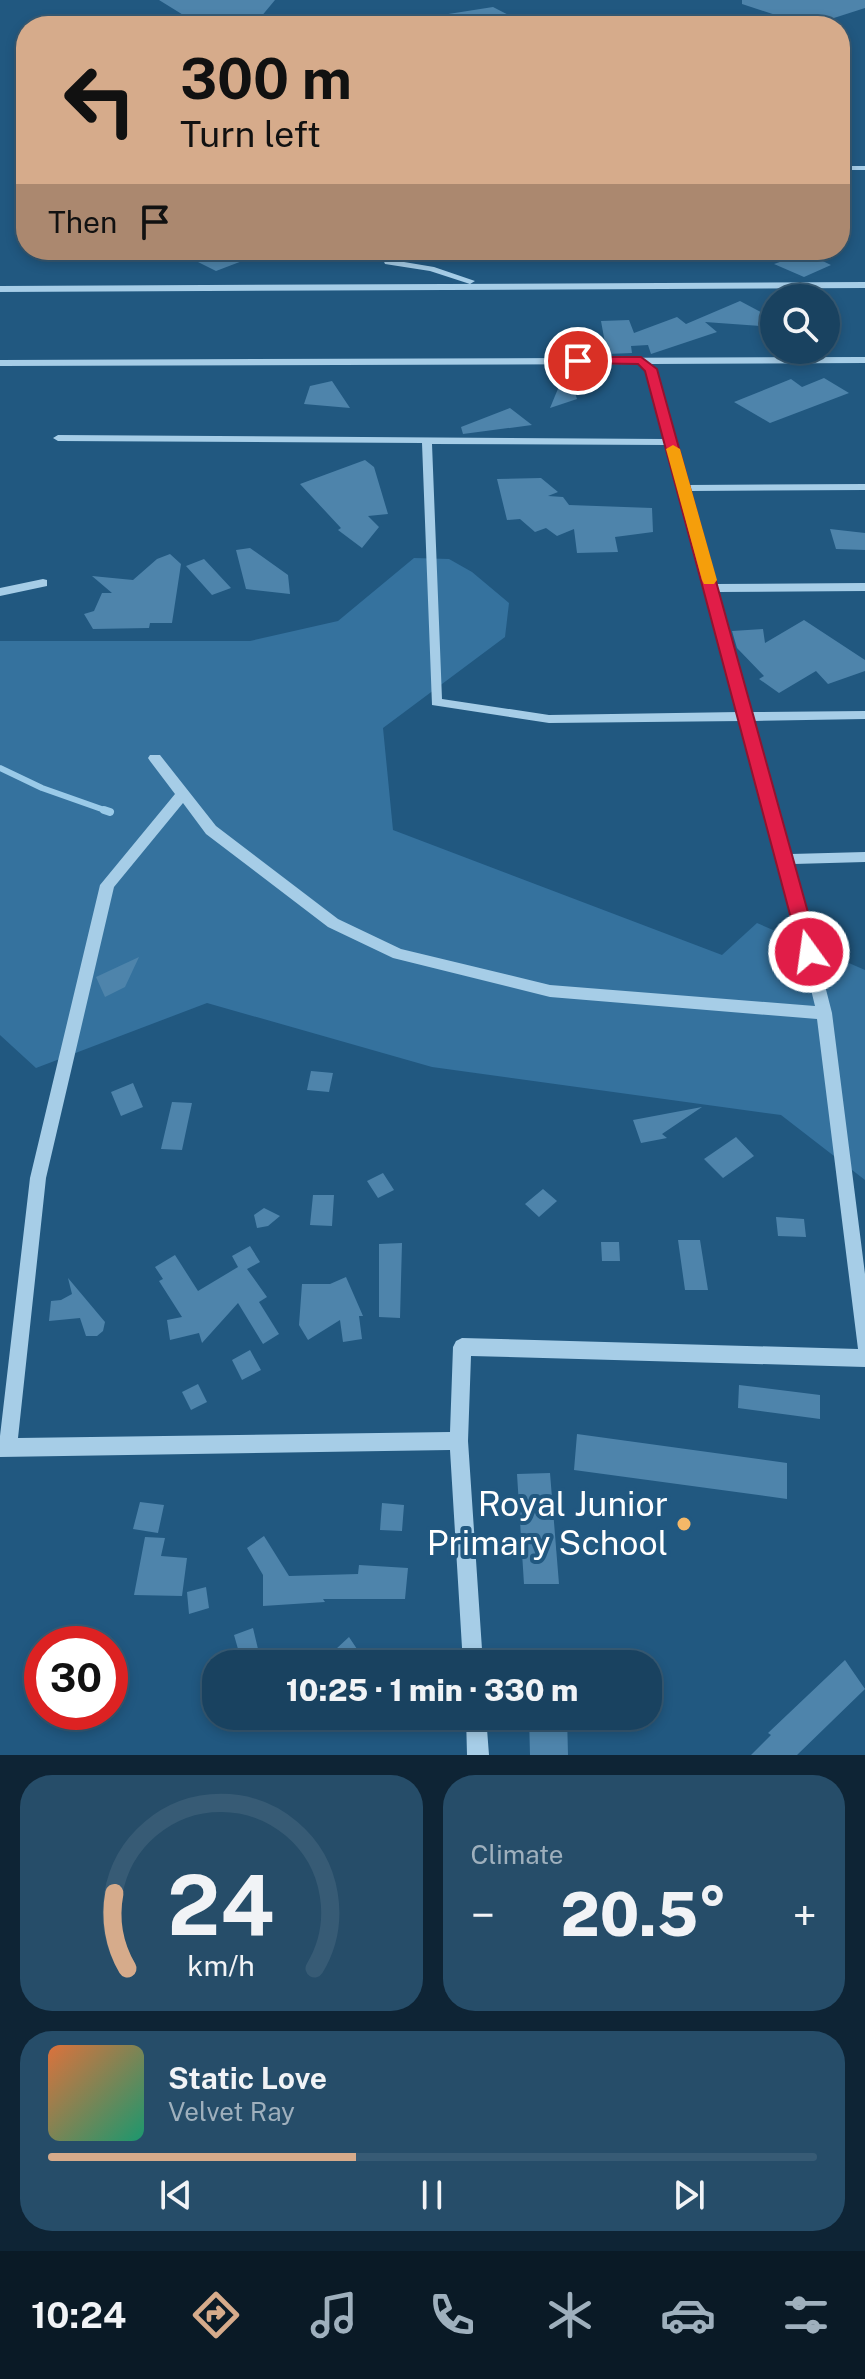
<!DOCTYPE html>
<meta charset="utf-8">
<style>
:root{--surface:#194260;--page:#264d69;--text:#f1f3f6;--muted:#9fb0bd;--line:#375b75;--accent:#d6ab8b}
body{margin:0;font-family:"Public Sans",sans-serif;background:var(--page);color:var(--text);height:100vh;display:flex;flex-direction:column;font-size:30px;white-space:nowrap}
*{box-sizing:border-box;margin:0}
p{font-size:26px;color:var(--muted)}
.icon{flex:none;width:44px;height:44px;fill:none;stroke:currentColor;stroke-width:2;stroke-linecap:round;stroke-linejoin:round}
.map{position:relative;height:1755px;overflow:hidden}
.drawer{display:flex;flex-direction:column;gap:20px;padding:20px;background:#0e2435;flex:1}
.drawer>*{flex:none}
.guide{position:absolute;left:16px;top:16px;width:834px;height:244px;border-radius:32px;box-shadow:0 4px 12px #0003,0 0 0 2px var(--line);background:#d6ab8b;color:#111;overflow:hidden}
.fabs{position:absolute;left:760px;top:284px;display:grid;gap:16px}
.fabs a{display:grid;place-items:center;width:80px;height:80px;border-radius:50%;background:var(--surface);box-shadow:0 4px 12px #0003,0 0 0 2px var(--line);font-size:40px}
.speed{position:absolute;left:24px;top:1626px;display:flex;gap:16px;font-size:40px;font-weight:700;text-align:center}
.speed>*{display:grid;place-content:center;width:104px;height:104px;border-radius:50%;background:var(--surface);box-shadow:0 4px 12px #0003,0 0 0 2px var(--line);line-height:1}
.speed .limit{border:12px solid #d22;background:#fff;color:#111}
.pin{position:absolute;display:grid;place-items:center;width:68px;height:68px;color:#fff;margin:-34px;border:4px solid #fff;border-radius:50%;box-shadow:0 2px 8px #0007}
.me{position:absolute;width:88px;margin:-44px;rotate:346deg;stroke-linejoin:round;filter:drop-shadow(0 0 6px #0008)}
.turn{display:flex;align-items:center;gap:28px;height:168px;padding:0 32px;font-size:36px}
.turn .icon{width:104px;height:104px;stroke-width:2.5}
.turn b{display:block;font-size:56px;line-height:68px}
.then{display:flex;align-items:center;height:76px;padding:0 32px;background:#0003;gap:16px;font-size:30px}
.big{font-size:60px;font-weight:800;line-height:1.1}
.drawer .tile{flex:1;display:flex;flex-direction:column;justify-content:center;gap:12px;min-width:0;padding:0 28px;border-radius:32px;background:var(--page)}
.drawer .dial{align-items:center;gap:0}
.dial svg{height:208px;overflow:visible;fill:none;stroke:var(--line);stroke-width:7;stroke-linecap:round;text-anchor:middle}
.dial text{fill:var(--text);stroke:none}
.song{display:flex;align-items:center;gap:24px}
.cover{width:96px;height:96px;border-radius:12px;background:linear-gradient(135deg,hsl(20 70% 55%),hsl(160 70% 35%))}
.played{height:8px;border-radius:4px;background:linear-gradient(90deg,var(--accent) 40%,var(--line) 40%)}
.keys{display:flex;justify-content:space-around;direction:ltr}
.heat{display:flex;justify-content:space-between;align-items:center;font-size:44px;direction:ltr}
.drawer .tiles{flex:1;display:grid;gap:20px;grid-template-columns:1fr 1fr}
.tile:last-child{grid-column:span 2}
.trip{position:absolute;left:202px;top:1650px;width:460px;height:80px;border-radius:32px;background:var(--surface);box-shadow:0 4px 12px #0003,0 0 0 2px var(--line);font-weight:800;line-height:80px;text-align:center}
.menu{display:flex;height:128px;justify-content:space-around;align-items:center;background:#0a1a26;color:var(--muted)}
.menu .icon{width:56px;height:56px}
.menu .selected{color:var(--accent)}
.menu b{font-size:36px;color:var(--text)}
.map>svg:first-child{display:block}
</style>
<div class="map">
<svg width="865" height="1755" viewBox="0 0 865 1755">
<rect width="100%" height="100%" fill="#215880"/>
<path fill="#35729e" d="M414 558 449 559 472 572 509 603 505 637 383 728 393 830 722 955 757 923 865 970V1180L781 1115 432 1067 207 1003 36 1068 0 1035V641H250L338 621Z"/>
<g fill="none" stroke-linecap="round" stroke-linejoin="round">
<path stroke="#9acae8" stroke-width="6" d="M0 768 42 788 110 812"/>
<path stroke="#9acae8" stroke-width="8" d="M104 810 110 812"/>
</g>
<path fill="#4e84ab" d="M159 0H275L255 24 193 21Z
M742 0H865V8L809 26 742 4Z
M493 7 530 26H443L442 15Z
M207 250H266V252L216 271 194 260 207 254Z
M806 253 831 265 804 277 774 264Z
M740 301 774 319V327L705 322 717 332 651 354 648 345 631 346 632 353 607 354 601 321 629 320 634 333 677 317 686 324Z
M567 367 577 399 550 408Z
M824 378 849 393 770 423 734 402 791 379 802 387Z
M332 381 350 408 304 404 310 386Z
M510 408 532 425 463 434 461 427Z
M365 460 374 467 388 514 368 516 379 527 362 548 338 530 341 528 300 484Z
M541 478 558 492 548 496 563 497 569 505 652 508 653 532 615 537 618 552 577 553 574 529 557 536 546 528 535 532 520 519 507 520 497 479Z
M830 529 865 533V550L836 549Z
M250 548 288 575 290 594 246 589 236 550Z
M170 554 181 564 172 623H150L149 628 93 629 84 614 94 611 102 593H112L92 576 133 580 157 559Z
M204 559 231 588 212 595 186 566Z
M804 620 865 660V671L828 684 816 671 779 693 759 679 764 676 737 648 732 631 763 629 765 643Z
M139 957 125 987 105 997 96 977Z
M311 1071 333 1073 329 1092 307 1090Z
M133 1083 143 1107 121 1116 111 1092Z
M172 1102 192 1103 182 1150 161 1149Z
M702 1107 662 1134 667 1138 641 1143 633 1120Z
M736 1137 754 1156 723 1178 704 1159Z
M383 1173 394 1190 378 1198 367 1181Z
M543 1189 557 1201 539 1217 525 1204Z
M313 1195H334L332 1226 310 1225Z
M264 1208 280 1216 268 1226 257 1228 254 1215Z
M776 1217 804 1219 806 1237 778 1236Z
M678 1240H700L708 1290H685Z
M601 1242H619L620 1261H602Z
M402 1243 400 1318 379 1317V1244Z
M250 1246 260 1262 247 1269 267 1297 259 1302 279 1334 263 1344 238 1303 202 1343 199 1333 170 1340 167 1320 182 1317 159 1281 163 1279 155 1267 175 1255 198 1291 238 1267 232 1256Z
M346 1277 363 1316H359L362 1339 343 1342 340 1320 308 1340 299 1325 302 1284H330Z
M68 1278 105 1322 103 1331 97 1336H86L80 1318 49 1321 51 1301 61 1300 72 1294Z
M250 1350 261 1370 242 1380 232 1360Z
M198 1384 207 1402 191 1410 182 1392Z
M739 1385 820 1395V1419L738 1408Z
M577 1434 787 1463V1499L574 1470Z
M550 1473 559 1584H524L517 1474Z
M140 1502 164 1505 158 1533 133 1529Z
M382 1503 404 1505 402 1531 380 1530Z
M264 1536 289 1576 358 1574 359 1565 408 1568 405 1599H323L325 1602 263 1606V1575L247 1548Z
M145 1537 165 1538 161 1556 187 1558 182 1596 134 1595Z
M206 1587 209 1608 189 1614 187 1592Z
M253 1628 258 1649 240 1656 234 1635Z
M349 1637 361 1655 350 1664H346L336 1649Z
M845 1660 865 1689 797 1755H751L771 1735 768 1733Z
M529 1716H567L568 1755H530Z"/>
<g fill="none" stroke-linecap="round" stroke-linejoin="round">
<path fill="#a6cde7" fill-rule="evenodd" d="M840 166H865V170H840Z
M379 250H387L392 260 434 267 475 281 470 284 430 271 385 264Z
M865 282V288L0 292V286Z
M865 357V363L651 364 656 369 688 485 865 484V490L690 491 716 584 865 583V591L718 592 752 712 865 711V719L754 721 791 854 865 852V862L794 864 832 1013 865 1274V1367L471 1356 468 1441 483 1664H463L450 1450 0 1457V1436L30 1178 100 885 175 794 150 761 148 758 150 755H160L216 826 338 919 401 949 550 985 815 1006 779 859 742 721 549 723 432 705 422 443 58 441 53 438 58 435 665 439 646 370 639 364 0 366V360ZM432 444 667 445 739 712 549 715 442 699ZM183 803 206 834 328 927 393 958 550 997 817 1019 858 1349 462 1338 456 1341 453 1347 450 1432 18 1438 46 1178 114 887Z
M43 579 47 580V586L0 596V588Z
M466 1716H486L489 1755H467Z"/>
</g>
<path fill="#e11d48" stroke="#92132f" stroke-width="2" d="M578 357H641L657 369 819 952 816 957H802L800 952 645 371 638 364 574 363 572 361Z"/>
<path fill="#f59e0b" d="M673 445 680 449 717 580 714 584H704L702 580 666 449Z"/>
<circle fill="#f4b868" stroke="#215880" stroke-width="3" cx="684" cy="1524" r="8"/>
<g text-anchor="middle" stroke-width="8" stroke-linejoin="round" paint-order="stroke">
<g font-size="34" fill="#fff" stroke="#215880" text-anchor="end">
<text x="668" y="1516">Royal Junior<tspan x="668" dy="39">Primary School</tspan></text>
</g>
</g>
</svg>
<div class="fabs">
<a><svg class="icon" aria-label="search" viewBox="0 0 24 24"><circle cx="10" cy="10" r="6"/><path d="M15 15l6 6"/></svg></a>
</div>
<div class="speed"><div class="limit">30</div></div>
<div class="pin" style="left:578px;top:361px;background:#d93025"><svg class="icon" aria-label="arrive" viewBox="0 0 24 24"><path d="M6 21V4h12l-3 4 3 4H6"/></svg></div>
<svg class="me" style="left:809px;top:952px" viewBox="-20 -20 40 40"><circle r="17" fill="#e11d48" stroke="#fff" stroke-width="3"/><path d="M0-11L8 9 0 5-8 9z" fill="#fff"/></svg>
<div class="trip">10:25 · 1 min · 330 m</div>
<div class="guide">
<div class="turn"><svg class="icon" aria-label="left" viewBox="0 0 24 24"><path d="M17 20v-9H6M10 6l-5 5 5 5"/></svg><div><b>300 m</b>Turn left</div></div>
<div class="then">Then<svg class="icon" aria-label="arrive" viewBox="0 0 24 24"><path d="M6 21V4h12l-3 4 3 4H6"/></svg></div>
</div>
</div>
<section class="drawer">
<div class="tiles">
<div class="tile dial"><svg viewBox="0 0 100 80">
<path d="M14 69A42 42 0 1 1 86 69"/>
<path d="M14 69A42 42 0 0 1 9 40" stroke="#d6ab8b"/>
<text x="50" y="56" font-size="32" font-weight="700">24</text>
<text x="50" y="72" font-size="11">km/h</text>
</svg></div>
<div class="tile"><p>Climate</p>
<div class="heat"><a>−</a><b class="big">20.5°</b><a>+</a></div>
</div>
<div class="tile">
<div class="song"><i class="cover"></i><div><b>Static Love</b><p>Velvet Ray</p></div></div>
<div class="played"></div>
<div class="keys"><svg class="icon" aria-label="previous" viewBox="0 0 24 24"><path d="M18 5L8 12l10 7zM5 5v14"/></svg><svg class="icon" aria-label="pause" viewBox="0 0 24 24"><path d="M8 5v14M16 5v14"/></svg><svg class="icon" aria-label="next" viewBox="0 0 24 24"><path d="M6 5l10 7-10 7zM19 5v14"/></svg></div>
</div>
</div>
</section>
<nav class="menu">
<b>10:24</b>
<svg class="icon selected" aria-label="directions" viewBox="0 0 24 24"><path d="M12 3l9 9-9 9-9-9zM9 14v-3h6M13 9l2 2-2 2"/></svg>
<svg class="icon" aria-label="music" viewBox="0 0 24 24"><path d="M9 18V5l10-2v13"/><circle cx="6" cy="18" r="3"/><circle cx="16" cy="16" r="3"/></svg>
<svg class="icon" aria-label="phone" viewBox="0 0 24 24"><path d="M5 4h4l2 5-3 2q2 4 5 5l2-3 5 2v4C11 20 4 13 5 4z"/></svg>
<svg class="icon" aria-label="climate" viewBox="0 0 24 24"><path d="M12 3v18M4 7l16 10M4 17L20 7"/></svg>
<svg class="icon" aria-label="car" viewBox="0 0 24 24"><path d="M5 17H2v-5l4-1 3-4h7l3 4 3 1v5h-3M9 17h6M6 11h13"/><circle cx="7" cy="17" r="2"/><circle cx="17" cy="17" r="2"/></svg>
<svg class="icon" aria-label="filters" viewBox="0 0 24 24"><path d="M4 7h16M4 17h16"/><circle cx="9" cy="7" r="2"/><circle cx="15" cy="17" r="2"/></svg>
</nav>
